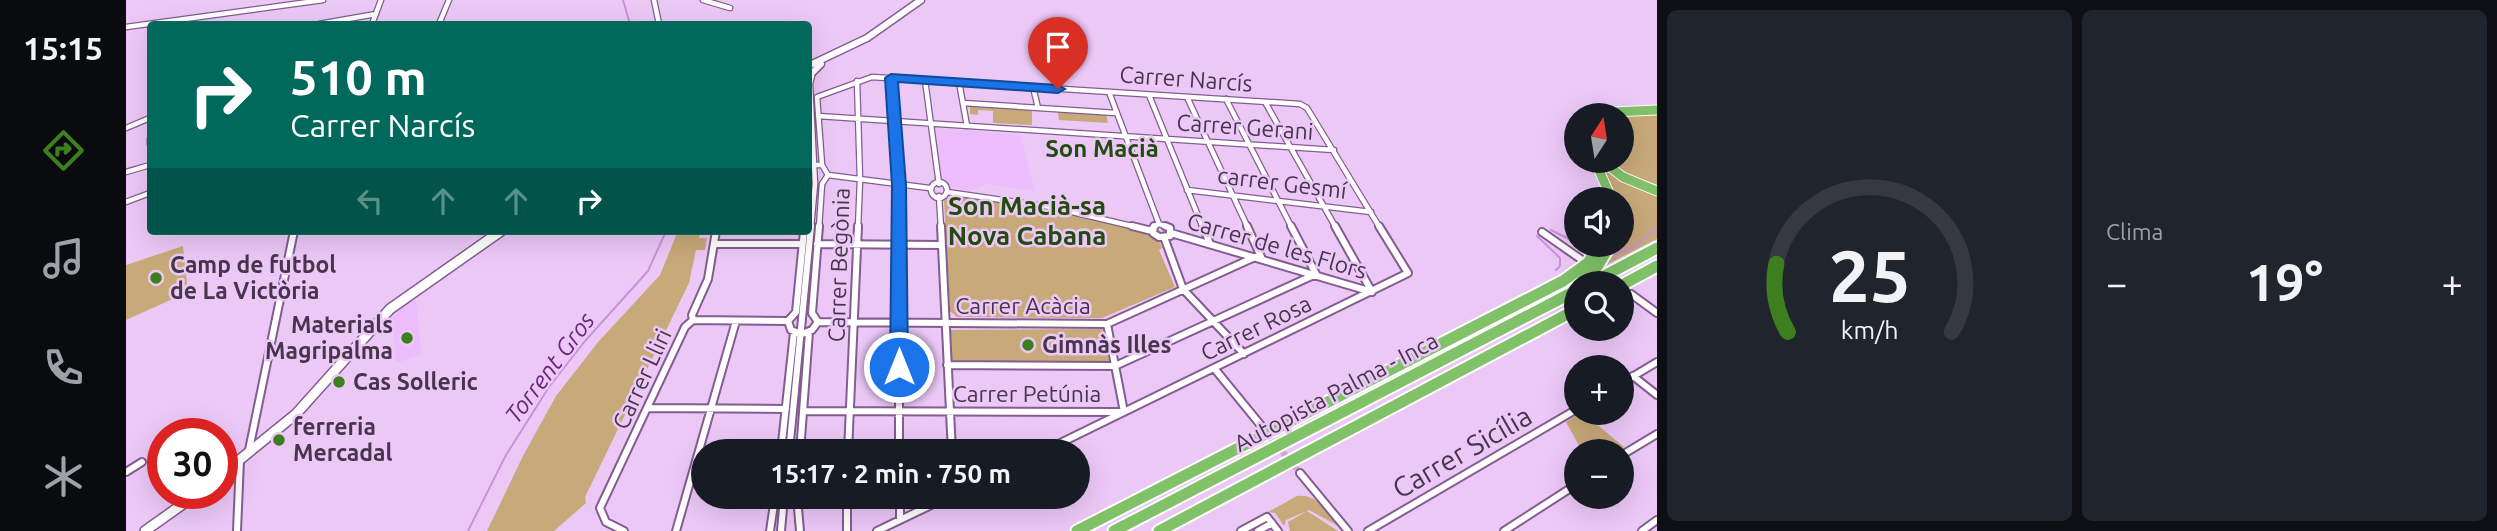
<!DOCTYPE html>
<html lang="es">
<meta charset="utf-8">
<style>
:root{--surface:#171b24;--page:#20242c;--text:#f1f3f6;--muted:#9ea1a6;--line:#363941;--accent:#3d7e1e}
body{margin:0;font-family:Ubuntu,sans-serif;background:var(--page);color:var(--text);height:100vh;display:flex;flex-direction:column;font-size:26px;white-space:nowrap}
*{box-sizing:border-box;margin:0}
p{font-size:23px;color:var(--muted)}
.icon{flex:none;width:38px;height:38px;fill:none;stroke:currentColor;stroke-width:2;stroke-linecap:round;stroke-linejoin:round}
.map{position:relative;flex:1;overflow:hidden}
.drawer{display:flex;flex-direction:column;gap:10px;padding:10px;background:#0d0f14;width:840px}
.drawer>*{flex:none}
.guide{position:absolute;left:21px;top:21px;width:665px;height:214px;border-radius:7px;box-shadow:0 7px 28px #0002;background:#00695c;color:#fff;overflow:hidden}
.needle{width:46px;rotate:12deg}
.buttons{position:absolute;left:1438px;top:103px;display:grid;gap:14px}
.buttons a{display:grid;place-items:center;width:70px;height:70px;border-radius:50%;background:var(--surface);box-shadow:0 7px 28px #0002;font-size:35px}
.speed{position:absolute;left:21px;top:418px;display:flex;gap:14px;font-size:35px;font-weight:700;text-align:center}
.speed>*{display:grid;place-content:center;width:91px;height:91px;border-radius:50%;background:var(--surface);box-shadow:0 7px 28px #0002;line-height:1}
.speed .limit{border:10px solid #d22;background:#fff;color:#111}
.pin{position:absolute;display:grid;place-items:center;width:60px;height:60px;color:#fff;margin:-72px -30px;border-radius:50% 50% 50% 0;rotate:-45deg;box-shadow:0 0 7px #0007}
.pin .icon{rotate:45deg}
.me{position:absolute;width:77px;margin:-38px;rotate:0deg;stroke-linejoin:round;filter:drop-shadow(0 0 5px #0008)}
.turn{display:flex;align-items:center;gap:24px;height:147px;padding:0 28px;font-size:32px}
.turn .icon{width:91px;height:91px;stroke-width:2.5}
.turn b{display:block;font-size:49px;line-height:60px}
.lanes{display:flex;align-items:center;height:66px;padding:0 28px;background:#0003;justify-content:center;gap:35px;direction:ltr}
.lanes .off{opacity:.35}
.big{font-size:52px;font-weight:700;line-height:1.1}
.drawer .card{flex:1;display:flex;flex-direction:column;justify-content:center;gap:10px;min-width:0;padding:0 24px;border-radius:10px;background:var(--page)}
.drawer .dial{align-items:center;gap:0}
.dial svg{height:182px;overflow:visible;fill:none;stroke:var(--line);stroke-width:7;stroke-linecap:round;text-anchor:middle}
.dial text{fill:var(--text);stroke:none}
.heat{display:flex;justify-content:space-between;align-items:center;font-size:38px;direction:ltr}
.drawer .tiles{flex:1;display:grid;gap:10px;grid-template-columns:repeat(2,1fr)}
.trip{position:absolute;left:565px;top:439px;width:399px;height:70px;border-radius:35px;background:var(--surface);box-shadow:0 7px 28px #0002;font-weight:700;line-height:70px;text-align:center}
main{display:flex;flex:1;min-height:0}
.menu{display:flex;flex-direction:column;width:126px;justify-content:space-around;align-items:center;background:#090b0e;color:var(--muted)}
.menu .icon{width:49px;height:49px}
.menu .selected{color:var(--accent)}
.menu b{font-size:32px;color:var(--text)}
.map>svg:first-child{display:block}
</style>
<main>
<nav class="menu">
<b>15:15</b>
<svg class="icon selected" aria-label="directions" viewBox="0 0 24 24"><path d="M12 3l9 9-9 9-9-9zM9 14v-3h6M13 9l2 2-2 2"/></svg>
<svg class="icon" aria-label="music" viewBox="0 0 24 24"><path d="M9 18V5l10-2v13"/><circle cx="6" cy="18" r="3"/><circle cx="16" cy="16" r="3"/></svg>
<svg class="icon" aria-label="phone" viewBox="0 0 24 24"><path d="M5 4h4l2 5-3 2q2 4 5 5l2-3 5 2v4C11 20 4 13 5 4z"/></svg>
<svg class="icon" aria-label="climate" viewBox="0 0 24 24"><path d="M12 3v18M4 7l16 10M4 17L20 7"/></svg>
</nav>
<div class="map">
<svg width="1531" height="531" viewBox="0 0 1531 531">
<rect width="100%" height="100%" fill="#ecc8f7"/>
<path fill="#ecbcfd" d="M810 128 895 135 909 191 861 184 844 191 814 184Z
M289 294 296 355 270 363 266 312Z"/>
<path fill="#c8a97a" d="M844 105 906 110V125L867 123V111L852 110V115L844 114Z
M932 112 980 114 982 123 933 120Z
M1531 113V189L1497 174 1479 161H1496V116Z
M1477 169H1482L1531 193V239L1474 268 1488 245H1496V200L1489 199Z
M825 195 917 209 1022 232 1033 241 1036 248 1033 250 1049 287 976 318 831 317 824 311 818 201Z
M552 231H575L573 238H581L579 250H570L563 283 459 497 460 503 428 531H361L398 454 430 396 473 341 534 275Z
M57 246 62 292 0 320V265Z
M976 329 983 361 826 362 824 330Z
M1454 413H1457L1498 447 1491 451H1456L1440 422Z
M1171 496C1192 494 1202 513 1214 527L1183 510 1160 520 1158 526 1149 513 1142 512Z
M1181 511 1212 531H1164L1162 522Z"/>
<g fill="none" stroke-linecap="round" stroke-linejoin="round">
<path stroke="#ca92dc" stroke-width="2" d="M497 0 504 24
M1425 230 1451 243
M1411 236 1434 258V266L1430 270
M1454 245 1463 249
M1485 256 1507 247 1531 228
M342 531 380 455 423 387 459 341 522 271 540 231"/>
<path stroke="#cbabd5" stroke-width="6" stroke-dasharray="6 2.5" stroke-linecap="butt" d="M1478 275 1489 284
M1140 432 1174 473"/>
<defs>
<path id="street-far1" d="M528 0 533 24
M577 0 604 8
M193 24 250 14
M246 24 255 0
M313 24 323 0
M0 27 197 0
M765 78 773 185V228
M799 80 813 184
M731 81 734 180 732 228
M833 82 841 126
M907 87 912 108
M983 92 1033 224
M1023 95 1077 228
M1061 97 1122 228
M1100 99 1166 228
M1139 102 1210 228
M837 103 990 113
M692 116 1208 150
M0 128 24 118
M24 139V144
M682 165H696L702 175
M696 165 691 97 746 77 1174 104 1181 108 1254 228
M0 172 24 165
M702 175 803 188
M805 190a8 8 0 1 1 16 0a8 8 0 1 1-16 0Z
M1061 190 1245 212
M821 192 925 207 1014 228
M813 196 815 228
M0 202 24 193
M1033 224 1044 228
M685 228 689 184 684 84 686 76
M693 228 696 184 702 175
M1026 228 1033 224"/>
<path id="street" d="M773 226V452
M815 226 826 452
M1006 226 1026 231
M1028 226 1027 233 1033 237 1044 236V228L1039 226
M1077 226 1084 244
M1121 226 1136 259
M1209 226 1246 292
M678 231 670 312 662 321 665 330 676 334 686 330 692 322 686 313 693 226
M1416 232 1456 260
M1045 233 1246 292
M1038 237 1057 289 1118 354
M588 244H676
M691 244 815 245
M1505 294 1531 313
M567 320 662 321
M692 322 981 324 1129 257
M981 324 998 412
M821 365 989 366 1190 274 1165 226
M1088 368 1137 428
M1507 376 1531 395
M1496 383 1531 362
M521 408 660 409
M678 411 995 412
M123 450 168 231
M655 452 668 332
M663 452 685 226
M674 452 683 332
M722 452 732 226
M916 452 1282 273 1253 226
M1496 455 1531 434
M0 472 16 462
M1174 473 1222 531
M671 497 674 531
M721 497V531
M774 497V520
M111 531 114 460
M498 531 480 522 474 508 559 327 567 320 566 315 582 279 590 231
M550 531 610 321
M644 531 649 497
M655 531 658 497
M751 531 822 497
M1115 531 1141 517 1152 531
M1132 531 1146 523
M1242 531 1451 409
M1378 531 1451 484
M1516 531 1531 520"/>
<path id="secondary-far1" d="M682 66 741 38 795 0
M682 77 695 64"/>
<path id="secondary" d="M96 474 170 414 264 309 375 231
M19 531 71 494"/>
<path id="highway-far1" d="M1469 116 1487 112 1531 110
M1469 161 1486 200
M1476 161 1497 177 1531 191"/>
<path id="highway" d="M1453 284 1471 267 1484 245
M1463 284 1531 248
M1496 285 1531 266
M951 531 1437 281 1462 263 1474 245
M988 531 1451 290
M1033 531 1451 309"/>
</defs>
<use href="#street-far1" stroke="#845c91" stroke-width="7"/>
<use href="#street" stroke="#845c91" stroke-width="10"/>
<use href="#secondary-far1" stroke="#845c91" stroke-width="9"/>
<use href="#secondary" stroke="#845c91" stroke-width="12"/>
<use href="#highway-far1" stroke="#fff" stroke-width="11"/>
<use href="#highway" stroke="#fff" stroke-width="15"/>
<use href="#street-far1" stroke="#fff" stroke-width="4.5"/>
<use href="#street" stroke="#fff" stroke-width="6"/>
<use href="#secondary-far1" stroke="#fff" stroke-width="6"/>
<use href="#secondary" stroke="#fff" stroke-width="9"/>
<use href="#highway-far1" stroke="#81c269" stroke-width="9"/>
<use href="#highway" stroke="#81c269" stroke-width="11"/>
</g>
<path fill="#1a73e8" stroke="#114b97" stroke-width="2" d="M765 74 932 85 939 89 932 93 772 82 780 185 782 367 779 372 773 374 767 372 764 367 766 185 759 78Z"/>
<g fill="#3d7e1e" stroke="#ecc8f7" stroke-width="2.5">
<circle cx="30" cy="278" r="7"/>
<circle cx="281" cy="338" r="7"/>
<circle cx="902" cy="345" r="7"/>
<circle cx="213" cy="382" r="7"/>
<circle cx="153" cy="440" r="7"/>
</g>
<g text-anchor="middle" stroke-width="5" stroke-linejoin="round" paint-order="stroke">
<g font-size="23" fill="#47354c" stroke="#ecc8f7">
<text transform="translate(1060 79) rotate(4)" y="8">Carrer Narcís</text>
<text transform="translate(1119 127) rotate(4)" y="8">Carrer Gerani</text>
<text transform="translate(1156 183) rotate(7)" y="8">carrer Gesmí</text>
<text transform="translate(1151 246) rotate(16)" y="8">Carrer de les Flors</text>
<text transform="translate(713 265) rotate(-88)" y="8">Carrer Begònia</text>
<text x="897" y="314">Carrer Acàcia</text>
<text transform="translate(1130 328) rotate(-26)" y="8">Carrer Rosa</text>
<text transform="translate(516 379) rotate(-65)" y="8">Carrer Lliri</text>
<text transform="translate(1210 392) rotate(-28)" y="8">Autopista Palma - Inca</text>
<text x="901" y="402">Carrer Petúnia</text>
</g>
<g font-size="23" font-weight="bold" fill="#47354c" stroke="#ecc8f7" text-anchor="start">
<text x="44" y="273">Camp de futbol<tspan x="44" dy="26">de La Victòria</tspan></text>
<text x="267" y="333" text-anchor="end">Materials<tspan x="267" dy="26">Magripalma</tspan></text>
<text x="916" y="353">Gimnàs Illes</text>
<text x="227" y="390">Cas Solleric</text>
<text x="167" y="435">ferreria<tspan x="167" dy="26">Mercadal</tspan></text>
</g>
<g font-size="24" font-weight="bold" fill="#224c0f" stroke="#ecc8f7">
<text x="976" y="157">Son Macià</text>
</g>
<g font-size="24" font-style="italic" fill="#69257c" stroke="#ecc8f7">
<text transform="translate(424 368) rotate(-53)" y="8">Torrent Gros</text>
</g>
<g font-size="26" font-weight="bold" fill="#224c0f" stroke="#ecc8f7">
<text x="901" y="215">Son Macià-sa<tspan x="901" dy="30">Nova Cabana</tspan></text>
</g>
<g font-size="28" fill="#47354c" stroke="#ecc8f7">
<text transform="translate(1336 452) rotate(-30)" y="10">Carrer Sicília</text>
</g>
</g>
</svg>
<div class="buttons">
<a><svg class="needle" viewBox="-14 -14 28 28"><path d="M0-13l5 13h-10z" fill="#e53935"/><path d="M0 13l5-13h-10z" fill="#9ea1a6"/></svg></a>
<a><svg class="icon" aria-label="sound" viewBox="0 0 24 24"><path d="M4 9h4l5-4v14l-5-4H4zM17 9q2 3 0 6"/></svg></a>
<a><svg class="icon" aria-label="search" viewBox="0 0 24 24"><circle cx="10" cy="10" r="6"/><path d="M15 15l6 6"/></svg></a>
<a>+</a>
<a>−</a>
</div>
<div class="speed"><div class="limit">30</div></div>
<div class="pin" style="left:932px;top:89px;background:#d93025"><svg class="icon" aria-label="arrive" viewBox="0 0 24 24"><path d="M6 21V4h12l-3 4 3 4H6"/></svg></div>
<svg class="me" style="left:773px;top:367px" viewBox="-20 -20 40 40"><circle r="17" fill="#1a73e8" stroke="#fff" stroke-width="3"/><path d="M0-11L8 9 0 5-8 9z" fill="#fff"/></svg>
<div class="trip">15:17 · 2 min · 750 m</div>
<div class="guide">
<div class="turn"><svg class="icon" aria-label="right" viewBox="0 0 24 24"><path d="M7 20v-9h11M14 6l5 5-5 5"/></svg><div><b>510 m</b>Carrer Narcís</div></div>
<div class="lanes"><svg class="icon off" aria-label="left" viewBox="0 0 24 24"><path d="M17 20v-9H6M10 6l-5 5 5 5"/></svg><svg class="icon off" aria-label="ahead" viewBox="0 0 24 24"><path d="M12 20V5M6 11l6-6 6 6"/></svg><svg class="icon off" aria-label="ahead" viewBox="0 0 24 24"><path d="M12 20V5M6 11l6-6 6 6"/></svg><svg class="icon" aria-label="right" viewBox="0 0 24 24"><path d="M7 20v-9h11M14 6l5 5-5 5"/></svg></div>
</div>
</div>
<section class="drawer">
<div class="tiles">
<div class="card dial"><svg viewBox="0 0 100 80">
<path d="M14 69A42 42 0 1 1 86 69"/>
<path d="M14 69A42 42 0 0 1 9 39" stroke="#3d7e1e"/>
<text x="50" y="56" font-size="32" font-weight="700">25</text>
<text x="50" y="72" font-size="11">km/h</text>
</svg></div>
<div class="card"><p>Clima</p>
<div class="heat"><a>−</a><b class="big">19°</b><a>+</a></div>
</div>
</div>
</section>
</main>
